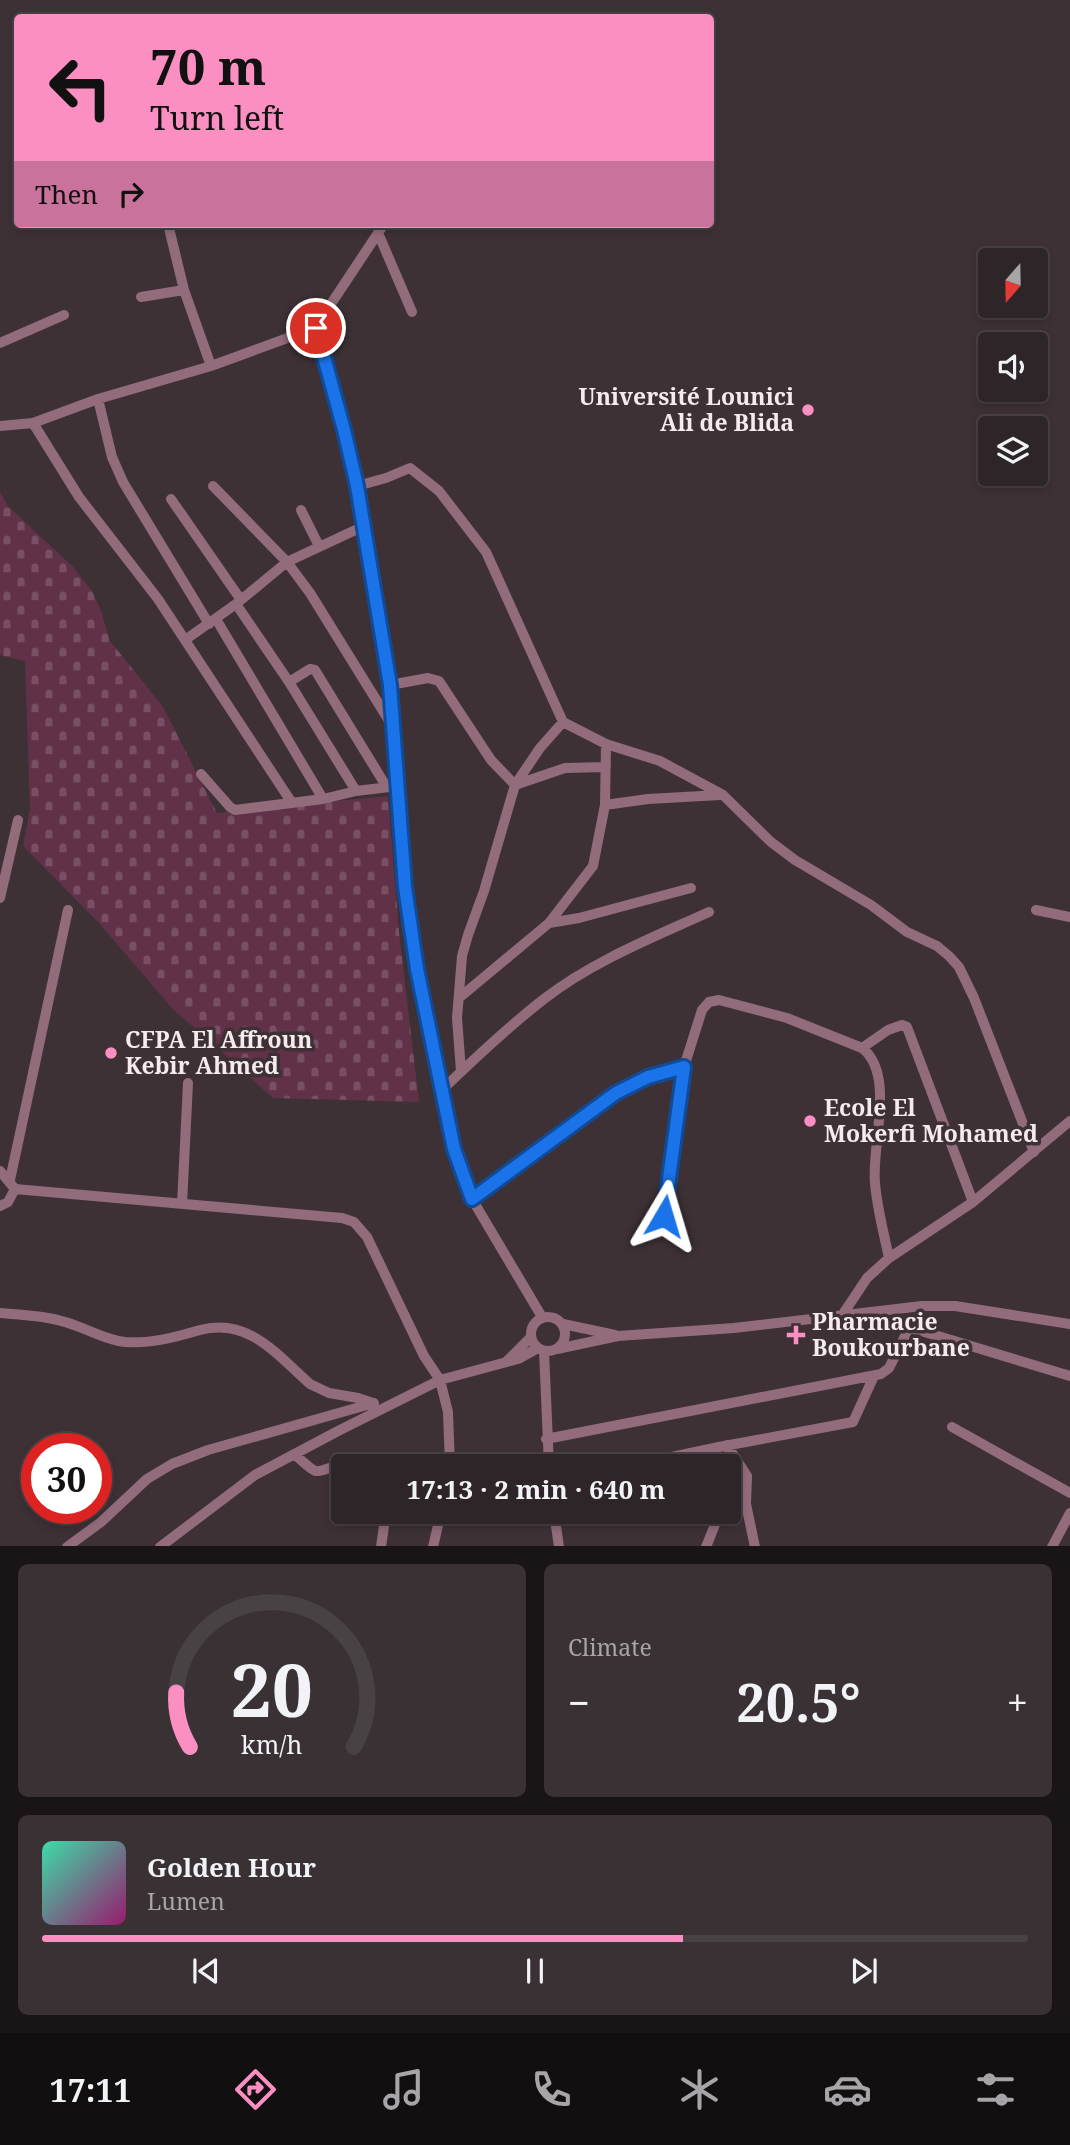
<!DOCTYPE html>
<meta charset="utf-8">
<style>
:root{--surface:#2e2528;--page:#3a3134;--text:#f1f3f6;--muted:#a7a5a8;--line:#494245;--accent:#fc8fc2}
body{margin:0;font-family:"Noto Serif",serif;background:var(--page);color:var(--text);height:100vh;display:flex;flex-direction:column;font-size:26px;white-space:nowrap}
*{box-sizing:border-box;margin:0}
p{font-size:23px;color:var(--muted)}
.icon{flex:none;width:38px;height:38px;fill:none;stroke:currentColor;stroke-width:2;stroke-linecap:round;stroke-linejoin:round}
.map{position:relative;height:1546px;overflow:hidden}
.side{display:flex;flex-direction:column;gap:18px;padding:18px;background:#191416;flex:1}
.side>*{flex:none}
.hud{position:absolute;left:14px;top:14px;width:700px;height:214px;border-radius:7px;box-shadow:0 4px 10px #0003,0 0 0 2px var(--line);background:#fc8fc2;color:#111;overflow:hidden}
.needle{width:46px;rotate:200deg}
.controls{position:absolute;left:978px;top:248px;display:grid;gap:14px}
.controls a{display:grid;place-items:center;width:70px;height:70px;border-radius:7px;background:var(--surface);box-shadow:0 4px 10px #0003,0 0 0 2px var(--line);font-size:35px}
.speed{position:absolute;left:21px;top:1433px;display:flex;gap:14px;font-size:35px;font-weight:700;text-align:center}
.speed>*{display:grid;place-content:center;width:91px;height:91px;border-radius:50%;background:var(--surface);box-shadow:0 4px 10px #0003,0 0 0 2px var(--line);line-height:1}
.speed .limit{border:10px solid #d22;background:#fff;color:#111}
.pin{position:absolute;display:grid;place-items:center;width:60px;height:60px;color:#fff;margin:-30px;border:4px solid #fff;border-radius:50%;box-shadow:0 2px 7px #0007}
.me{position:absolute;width:77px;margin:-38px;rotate:7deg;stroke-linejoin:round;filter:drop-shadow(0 0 5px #0008)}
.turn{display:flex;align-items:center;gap:24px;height:147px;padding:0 21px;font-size:32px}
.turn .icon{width:91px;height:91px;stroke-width:2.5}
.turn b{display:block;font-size:49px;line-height:60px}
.then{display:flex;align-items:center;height:66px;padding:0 21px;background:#0003;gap:14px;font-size:26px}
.big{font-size:52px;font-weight:700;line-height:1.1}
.side .widget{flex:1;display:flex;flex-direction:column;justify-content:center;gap:10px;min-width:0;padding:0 24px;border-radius:10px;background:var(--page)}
.side .dial{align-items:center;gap:0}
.dial svg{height:182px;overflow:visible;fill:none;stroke:var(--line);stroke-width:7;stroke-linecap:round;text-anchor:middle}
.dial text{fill:var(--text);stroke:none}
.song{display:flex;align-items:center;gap:21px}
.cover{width:84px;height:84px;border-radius:10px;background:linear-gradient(135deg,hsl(160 70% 55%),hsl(320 70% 35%))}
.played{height:7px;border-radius:4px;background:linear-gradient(90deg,var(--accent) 65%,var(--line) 65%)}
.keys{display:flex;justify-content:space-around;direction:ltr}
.heat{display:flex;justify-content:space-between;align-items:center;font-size:38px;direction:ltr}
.side .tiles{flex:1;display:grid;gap:18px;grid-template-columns:1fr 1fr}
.widget:last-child{grid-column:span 2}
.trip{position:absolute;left:331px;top:1454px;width:410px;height:70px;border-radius:7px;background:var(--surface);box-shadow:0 4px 10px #0003,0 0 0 2px var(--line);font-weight:700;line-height:70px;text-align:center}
.tab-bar{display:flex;height:112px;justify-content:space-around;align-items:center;background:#120f10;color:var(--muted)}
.tab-bar .icon{width:49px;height:49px}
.tab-bar .selected{color:var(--accent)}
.tab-bar b{font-size:32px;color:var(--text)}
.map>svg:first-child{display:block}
</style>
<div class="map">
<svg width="1070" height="1547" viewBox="0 0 1070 1547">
<defs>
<pattern id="cemetery-stones" width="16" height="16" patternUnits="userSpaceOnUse" patternTransform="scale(1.75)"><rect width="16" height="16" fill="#613148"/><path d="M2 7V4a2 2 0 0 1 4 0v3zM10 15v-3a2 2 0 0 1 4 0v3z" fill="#784f63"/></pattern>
</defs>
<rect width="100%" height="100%" fill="#3d3136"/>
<path fill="url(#cemetery-stones)" d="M0 492 8 506 73 567 92 591 101 611 110 641 163 707 217 813 388 796 399 932 419 1102 273 1098 172 1008 99 923 23 846 30 809 25 661 0 655Z"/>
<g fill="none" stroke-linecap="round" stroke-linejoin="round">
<path stroke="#936c7c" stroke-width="10" d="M168 224 184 290 211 366
M378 233 412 312
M141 297 184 290
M315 328 344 430 364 526 390 685 405 887 417 969 441 1091 454 1149 472 1199 542 1317
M0 343 64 315
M98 399 112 457 123 482 209 624
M0 426 33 423
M213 486 287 562 310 593 393 727
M357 486 386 478 410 468 439 491 486 552 563 722
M171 499 241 600
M301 510 319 546
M236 604 289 682 356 791
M216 619 323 799
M185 640 236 604 287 562 364 526
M289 682 310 669 315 670 386 786
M390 685 428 678 439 681 491 760 515 785 565 768 606 767
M201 774 230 807 235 810 323 799 356 791 398 786
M292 803 158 599 79 497 33 423 98 399 211 366 315 328 384 224
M605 805 648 799 720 795
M0 898 18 820
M1036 910 1070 917
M549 923 579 918 691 888
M459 998 549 923 593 866 605 805 606 744
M862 1048 888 1030 902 1025 907 1027 973 1202
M461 1071 457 1018 462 956 468 935 484 891 515 785 540 748 563 722 606 744 660 761 723 795 771 842 795 860 871 905 907 932 937 946 949 956 959 967 974 998 1034 1152
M441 1091C474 1059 508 1027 544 999 593 961 654 937 709 912
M0 1171 15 1189 8 1202 0 1206
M10 1180 68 910
M15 1189 342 1218 354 1222 367 1237 424 1356 440 1380 448 1412 450 1466
M472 1199 616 1092 648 1077 684 1067
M182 1204 188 1083
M664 1216 684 1067 702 1010 709 1002 719 1000 787 1018 862 1048C896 1074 871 1146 875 1183 877 1208 884 1234 889 1258
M0 1313C25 1315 51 1316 74 1325 92 1331 107 1340 125 1342 151 1344 176 1337 200 1330 249 1317 278 1356 310 1384L329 1393 358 1398 373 1403
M843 1314 867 1278 889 1258 973 1202 1070 1121
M865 1314 1070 1376
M531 1334a17 17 0 1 1 34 0a17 17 0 1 1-34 0Z
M563 1324 615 1335
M557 1349 618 1336 734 1328 922 1306H955L1070 1324
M544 1351 549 1466
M506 1362 531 1337
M952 1427 1070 1493
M546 1439 881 1374 889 1368 909 1328
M727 1445 747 1476 746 1504 755 1547
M294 1454C320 1476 310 1474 341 1464L347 1466
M629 1466 719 1447 853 1422 874 1376
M728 1494 733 1476 729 1453
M377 1512 384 1526 381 1547
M554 1512 559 1547
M67 1547 101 1522 147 1479 172 1464 208 1450 374 1403
M160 1547 255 1475 340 1430 440 1380 518 1359 538 1348
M433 1547 441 1512
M706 1547 720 1512
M1052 1547 1070 1513"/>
</g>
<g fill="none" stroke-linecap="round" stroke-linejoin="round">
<defs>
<path id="route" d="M316 328 344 430 357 486 390 685 405 887 417 969 454 1149 472 1199 616 1093 648 1077 684 1067 664 1216"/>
</defs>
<use href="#route" stroke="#114b97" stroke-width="18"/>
<use href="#route" stroke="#1a73e8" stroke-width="12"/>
</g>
<g fill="#fc8fc2" stroke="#3d3136" stroke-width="2.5">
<circle cx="808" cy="410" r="7"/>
<circle cx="111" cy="1053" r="7"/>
<circle cx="810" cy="1121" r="7"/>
<path d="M792.5 1324.5h7v7h7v7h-7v7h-7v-7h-7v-7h7z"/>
</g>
<g text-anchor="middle" stroke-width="7" stroke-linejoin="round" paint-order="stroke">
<g font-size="23" font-weight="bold" fill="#f4ebef" stroke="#3d3136" text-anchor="start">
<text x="794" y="405" text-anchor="end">Université Lounici<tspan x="794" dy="26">Ali de Blida</tspan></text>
<text x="125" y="1048">CFPA El Affroun<tspan x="125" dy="26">Kebir Ahmed</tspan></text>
<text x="824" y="1116">Ecole El<tspan x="824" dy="26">Mokerfi Mohamed</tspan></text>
<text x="812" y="1330">Pharmacie<tspan x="812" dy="26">Boukourbane</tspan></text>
</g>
</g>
</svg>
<div class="controls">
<a><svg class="needle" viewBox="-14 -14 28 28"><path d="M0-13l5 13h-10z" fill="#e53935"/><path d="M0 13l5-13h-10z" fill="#a7a5a8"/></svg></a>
<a><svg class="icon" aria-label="sound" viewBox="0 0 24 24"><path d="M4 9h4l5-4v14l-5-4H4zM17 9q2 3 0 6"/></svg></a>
<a><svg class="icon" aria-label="layers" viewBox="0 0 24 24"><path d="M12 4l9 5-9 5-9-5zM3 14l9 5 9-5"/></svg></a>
</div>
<div class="speed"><div class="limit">30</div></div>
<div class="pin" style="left:316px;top:328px;background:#d93025"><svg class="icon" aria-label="arrive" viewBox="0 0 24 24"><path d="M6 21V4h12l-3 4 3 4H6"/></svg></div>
<svg class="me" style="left:664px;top:1216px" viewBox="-20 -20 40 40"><path d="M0-17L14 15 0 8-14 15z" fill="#1a73e8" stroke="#fff" stroke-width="4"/></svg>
<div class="trip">17:13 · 2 min · 640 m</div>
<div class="hud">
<div class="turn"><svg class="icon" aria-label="left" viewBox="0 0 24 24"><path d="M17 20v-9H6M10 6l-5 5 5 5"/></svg><div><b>70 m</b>Turn left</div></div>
<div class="then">Then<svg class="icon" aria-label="right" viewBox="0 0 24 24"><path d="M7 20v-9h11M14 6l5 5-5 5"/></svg></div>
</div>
</div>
<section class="side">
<div class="tiles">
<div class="widget dial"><svg viewBox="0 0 100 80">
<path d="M14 69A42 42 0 1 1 86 69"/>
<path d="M14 69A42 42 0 0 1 8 45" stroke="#fc8fc2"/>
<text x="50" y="56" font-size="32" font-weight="700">20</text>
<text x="50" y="72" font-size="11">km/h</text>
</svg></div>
<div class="widget"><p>Climate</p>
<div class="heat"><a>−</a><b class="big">20.5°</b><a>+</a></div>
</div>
<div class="widget">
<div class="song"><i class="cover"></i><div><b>Golden Hour</b><p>Lumen</p></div></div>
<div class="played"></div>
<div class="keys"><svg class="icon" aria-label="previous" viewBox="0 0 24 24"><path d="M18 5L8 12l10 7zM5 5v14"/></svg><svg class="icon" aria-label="pause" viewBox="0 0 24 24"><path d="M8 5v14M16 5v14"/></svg><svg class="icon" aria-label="next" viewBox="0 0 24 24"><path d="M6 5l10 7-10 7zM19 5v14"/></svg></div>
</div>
</div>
</section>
<nav class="tab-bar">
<b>17:11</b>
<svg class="icon selected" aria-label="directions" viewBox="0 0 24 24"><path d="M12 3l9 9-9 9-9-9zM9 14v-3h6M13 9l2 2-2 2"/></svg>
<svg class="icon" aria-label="music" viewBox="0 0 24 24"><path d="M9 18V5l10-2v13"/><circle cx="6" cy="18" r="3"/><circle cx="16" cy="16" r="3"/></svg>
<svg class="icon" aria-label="phone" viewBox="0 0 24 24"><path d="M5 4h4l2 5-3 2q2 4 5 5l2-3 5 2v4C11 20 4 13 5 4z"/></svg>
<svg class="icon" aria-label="climate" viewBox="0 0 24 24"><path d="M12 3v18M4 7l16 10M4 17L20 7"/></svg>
<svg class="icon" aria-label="car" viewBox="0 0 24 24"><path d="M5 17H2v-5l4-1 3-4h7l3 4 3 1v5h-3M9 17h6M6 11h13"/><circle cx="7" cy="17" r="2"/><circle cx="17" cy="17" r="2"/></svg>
<svg class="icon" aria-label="filters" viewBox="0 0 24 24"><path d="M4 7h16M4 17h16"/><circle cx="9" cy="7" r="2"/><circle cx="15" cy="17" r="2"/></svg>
</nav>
